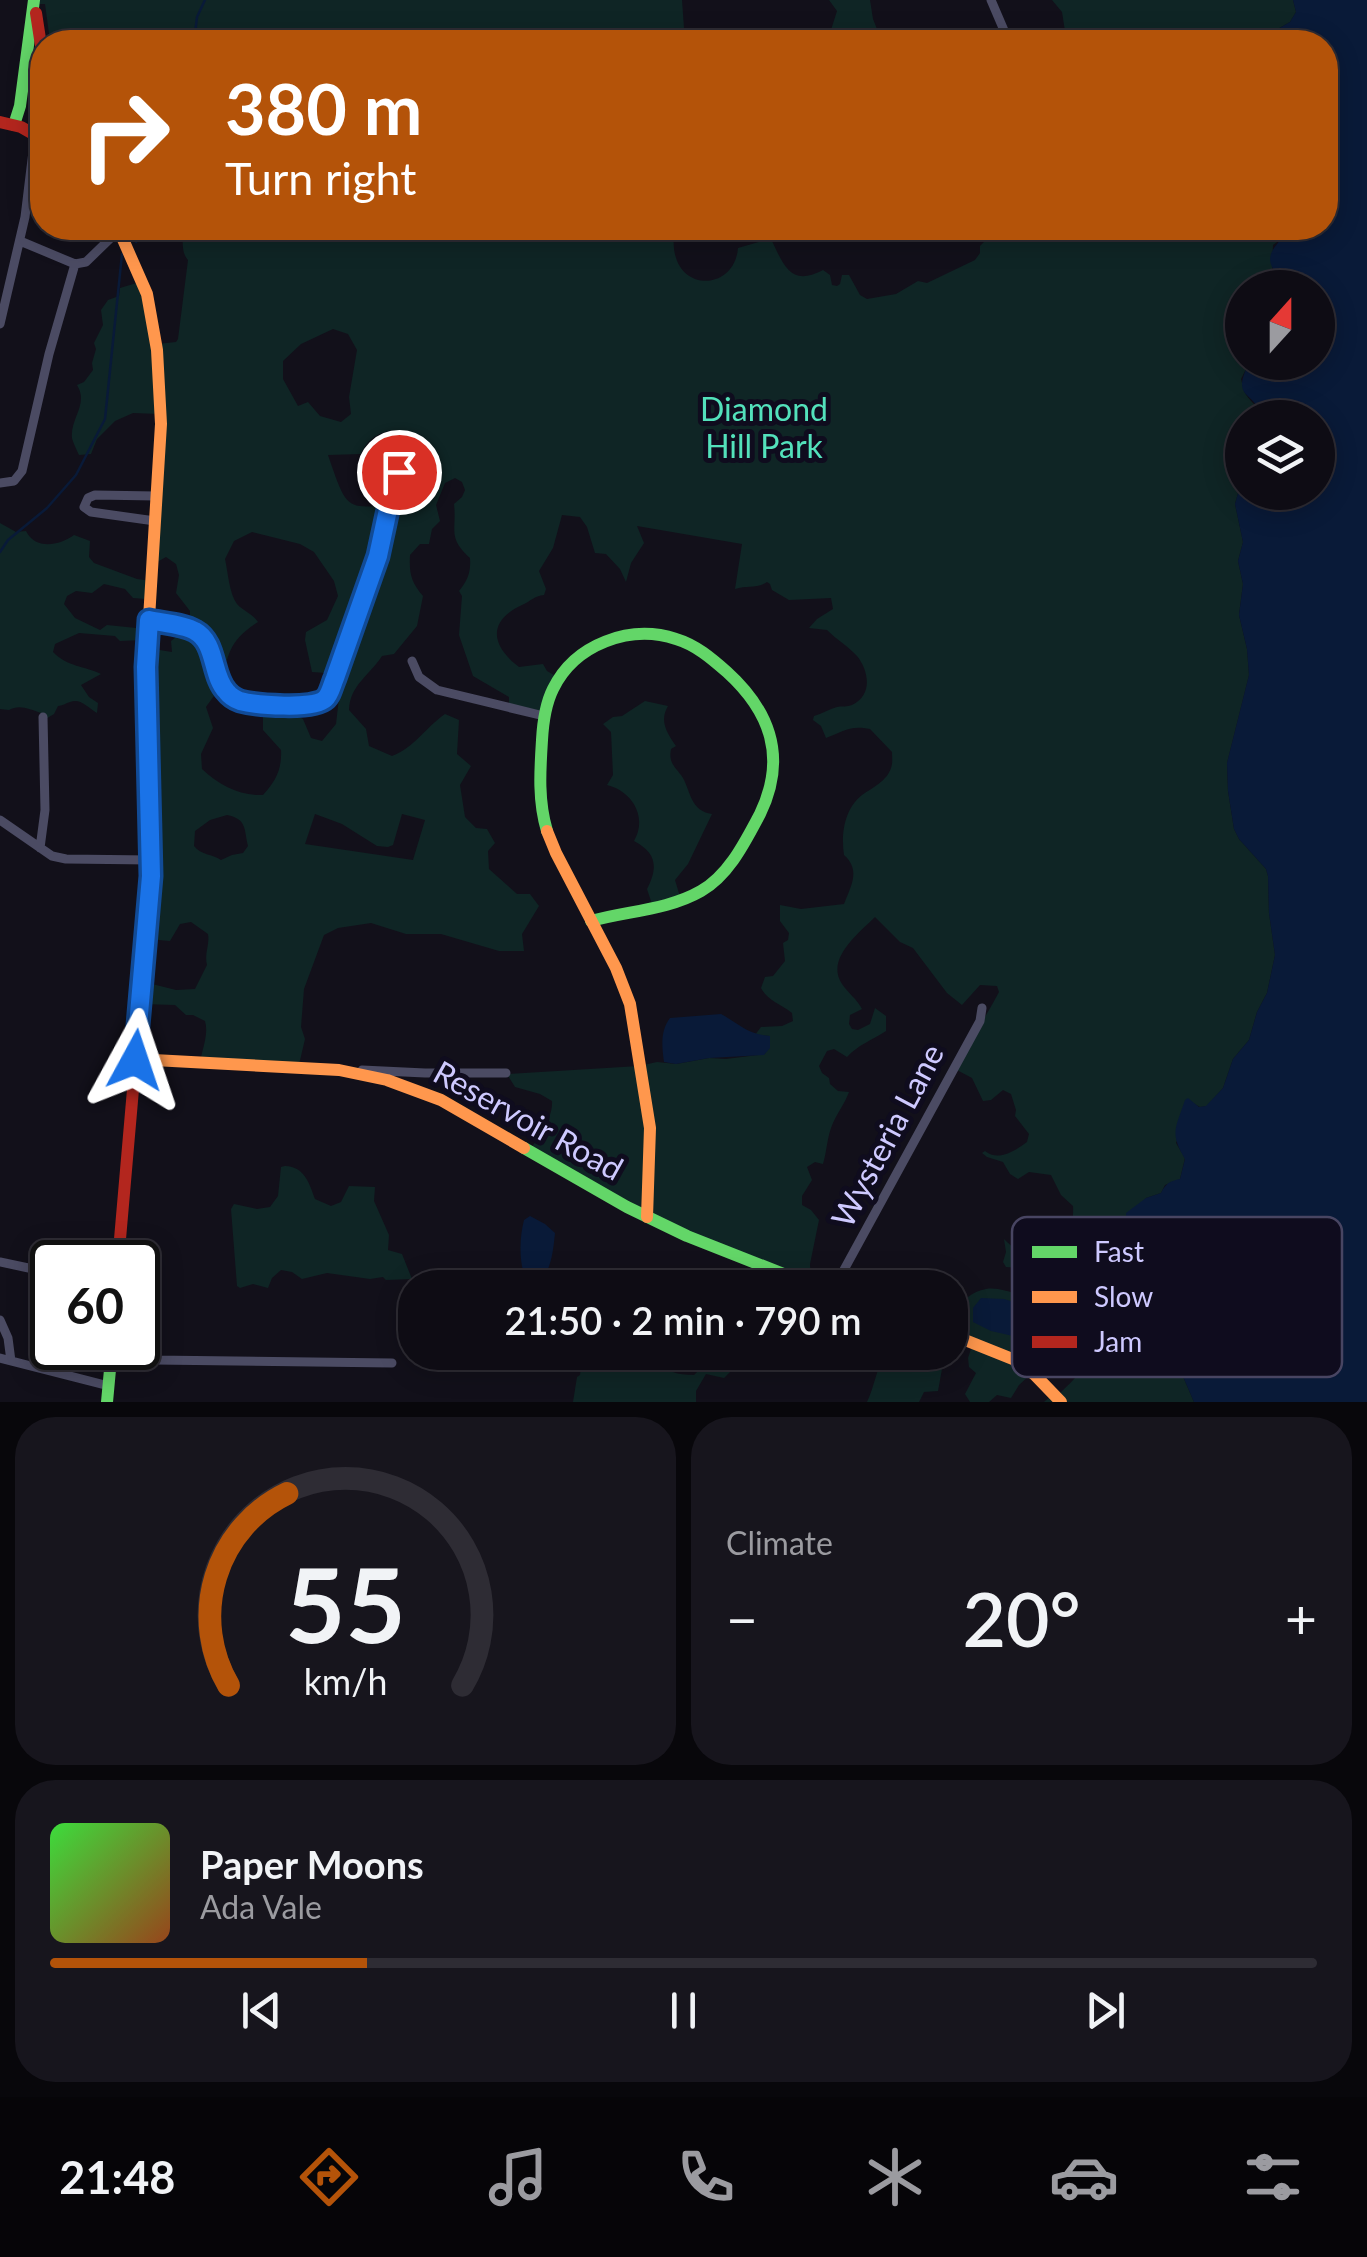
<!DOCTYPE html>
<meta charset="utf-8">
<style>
:root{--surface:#0e0c14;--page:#17151d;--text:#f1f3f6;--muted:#9b9ba0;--line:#2e2c34;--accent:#b45309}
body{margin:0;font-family:Lato,sans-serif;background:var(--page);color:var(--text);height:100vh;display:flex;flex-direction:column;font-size:38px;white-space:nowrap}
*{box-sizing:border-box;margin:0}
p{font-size:32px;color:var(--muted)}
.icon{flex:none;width:55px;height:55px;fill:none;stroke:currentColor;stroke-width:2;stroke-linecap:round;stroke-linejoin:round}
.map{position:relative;height:1402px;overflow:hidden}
.side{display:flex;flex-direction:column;gap:15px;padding:15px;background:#08070b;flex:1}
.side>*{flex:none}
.top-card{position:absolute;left:30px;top:30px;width:1308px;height:210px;border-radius:40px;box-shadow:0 5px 25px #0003,0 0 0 2px var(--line);background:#b45309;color:#fff;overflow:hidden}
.needle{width:65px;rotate:21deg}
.tools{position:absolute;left:1225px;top:270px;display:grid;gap:20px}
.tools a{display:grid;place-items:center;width:110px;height:110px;border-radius:50%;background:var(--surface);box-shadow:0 5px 25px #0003,0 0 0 2px var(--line);font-size:50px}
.speed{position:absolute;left:30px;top:1240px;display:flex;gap:20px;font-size:50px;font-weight:700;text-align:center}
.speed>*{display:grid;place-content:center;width:130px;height:130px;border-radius:50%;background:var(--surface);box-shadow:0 5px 25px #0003,0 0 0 2px var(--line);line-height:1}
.speed .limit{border:5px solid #111;border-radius:15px;background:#fff;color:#111}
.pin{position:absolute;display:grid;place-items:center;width:85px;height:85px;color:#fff;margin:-42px;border:5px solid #fff;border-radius:50%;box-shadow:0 2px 10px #0007}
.me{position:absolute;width:110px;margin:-55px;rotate:5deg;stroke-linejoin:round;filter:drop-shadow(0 0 8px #0008)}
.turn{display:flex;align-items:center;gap:35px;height:210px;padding:0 30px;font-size:45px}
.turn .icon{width:130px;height:130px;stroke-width:2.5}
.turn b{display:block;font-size:70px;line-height:85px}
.big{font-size:75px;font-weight:600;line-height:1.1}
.side .tile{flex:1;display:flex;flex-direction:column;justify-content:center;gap:15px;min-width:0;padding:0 35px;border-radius:40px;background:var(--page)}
.side .dial{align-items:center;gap:0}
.dial svg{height:260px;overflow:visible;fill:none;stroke:var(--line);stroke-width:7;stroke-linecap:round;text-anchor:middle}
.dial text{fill:var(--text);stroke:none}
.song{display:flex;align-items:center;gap:30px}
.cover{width:120px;height:120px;border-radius:15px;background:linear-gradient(135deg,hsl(120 70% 55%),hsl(20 70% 35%))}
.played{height:10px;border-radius:5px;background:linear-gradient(90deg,var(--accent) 25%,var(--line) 25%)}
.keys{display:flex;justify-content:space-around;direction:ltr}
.heat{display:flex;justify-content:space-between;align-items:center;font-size:55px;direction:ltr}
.side .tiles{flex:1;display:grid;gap:15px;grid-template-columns:1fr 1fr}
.tile:last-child{grid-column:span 2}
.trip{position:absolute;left:398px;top:1270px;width:570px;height:100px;border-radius:40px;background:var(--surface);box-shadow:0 5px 25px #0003,0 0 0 2px var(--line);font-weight:600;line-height:100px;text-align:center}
.dock{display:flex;height:160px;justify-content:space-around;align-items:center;background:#060508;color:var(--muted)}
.dock .icon{width:70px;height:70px}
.dock .active{color:var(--accent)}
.dock b{font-size:45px;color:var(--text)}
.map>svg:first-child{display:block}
</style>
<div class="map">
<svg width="1367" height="1402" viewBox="0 0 1367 1402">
<rect width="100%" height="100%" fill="#12101a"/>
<path fill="#0f2525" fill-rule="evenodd" d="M35 0H682L684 28 659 42H57L50 41 45 4H37Z
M829 0H870L873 19 881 39 880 42H833L830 33 837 11Z
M1052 0H1293L1296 12 1290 22 1255 42H1075L1065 31 1062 12Z
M179 228H675C663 293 734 296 738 248L769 239 772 241C784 266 791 287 823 270L830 275 832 285 837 286 840 284 842 275H849L860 295 867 299 896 294 918 281 927 283 975 260 980 253V246L998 228H1289L1281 239 1273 245 1272 270 1283 283V287L1242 288V362L1249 363 1241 379C1242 383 1243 387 1244 391 1249 402 1259 405 1261 417L1242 418V487L1239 490 1235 504 1243 542 1238 561 1243 584 1239 615 1247 649 1249 675 1227 763 1228 791 1234 829 1239 839 1266 869 1268 876 1269 913 1275 955 1267 993 1257 1012 1249 1040 1233 1059 1223 1088 1207 1106 1200 1107 1191 1102 1176 1143 1185 1158 1180 1179 1165 1185 1161 1193 1146 1198 1127 1228 1166 1337 1194 1402H1044L1053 1394 1058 1395C1072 1381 1094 1364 1088 1342L1070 1334H1064L1057 1326 1043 1321 1033 1327 1030 1338 1032 1348 1025 1365 1032 1373 1019 1385 1011 1398 997 1395 989 1402H970L965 1394 976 1373 969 1367 968 1358 973 1343 950 1334V1308C962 1303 972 1291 986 1289 1005 1286 1022 1301 1041 1294L1043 1289C1033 1262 1028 1269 1006 1267L1003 1262 1006 1252 1004 1239C1013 1248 1028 1260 1042 1256 1048 1254 1052 1251 1058 1249 1070 1236 1074 1224 1073 1206L1061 1195 1051 1175 1029 1172 1018 1179 1010 1174 1003 1162 987 1157 982 1153 985 1151C998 1162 1015 1151 1027 1142L1029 1134 1015 1116 1016 1110 1011 1094 1003 1090 991 1100 983 1101 972 1078 955 1069 993 1003 999 992 997 986 980 985 962 1005 947 993 913 948 900 942 875 917C859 933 825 959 842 984 848 993 857 999 862 1009L850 1015 849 1024 852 1029 858 1030 870 1024 875 1008 886 1016V1031C872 1040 858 1045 847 1057L834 1049 827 1051 819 1066 822 1073 829 1078 830 1084 838 1091 849 1092C845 1103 838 1112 833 1123 827 1136 827 1151 823 1164L815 1162 807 1167 812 1180 802 1196V1205L811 1210 819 1220 810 1264 811 1285 731 1254 530 1150C539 1136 553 1119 552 1101L540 1094 515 1087 507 1074 639 1066 657 1062 676 1064 709 1058 726 1059 765 1054 769 1036 755 1035 761 1027 782 1026 793 1021 792 1013C780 1003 769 1002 761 988L765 977 773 976 785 961 783 943 788 940 789 933 780 921V905L801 909 844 904C851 886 861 870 844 855 841 835 844 809 862 795 872 788 887 781 891 768 893 763 892 757 892 752L870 729C848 725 844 732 826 738L821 726 813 720 814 716C822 714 829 709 837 707 841 706 848 707 852 705 873 695 869 671 857 656 848 646 837 640 827 630L809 628 817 619 833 609 831 598 789 600 772 590 770 584 767 582C756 589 747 585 735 589L742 544 637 526 644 543 631 563 626 582 620 569 606 554 595 553 587 527 580 517 562 515 553 548 539 571 546 589 544 595C534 596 531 601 522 605 487 621 491 646 519 667L543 664 547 671 559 678 543 717 509 710V697L473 676 459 635 462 596 459 591C468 580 471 572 470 558 447 537 457 531 454 504L462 497 465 490 462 482 455 478 445 483 436 505 440 521 432 529 429 544H420L410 555C409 573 411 582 423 596L417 626 394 654 382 656C369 676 350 685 349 710L366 729 369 746 392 756C415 747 426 727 445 714L459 720 457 754 471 766 460 785 465 817 476 828 487 829 495 843 488 851 489 869 517 894H530L539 906 522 934 524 951H499L441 934H406L371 923 338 928 324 935 304 989 301 1027 305 1039 298 1069 200 1063C202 1049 209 1034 205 1021L193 1015H186L175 1005 141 1004 144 982 176 990 195 989 207 965C204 953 210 945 208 934L191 922 180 924 170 941 147 939 148 918 158 903 150 895V843L157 837 150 830 147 648 172 652 171 641 190 626V611L176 593 179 575 176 564 166 557 152 565 159 414 133 413 115 421 97 439 91 454 79 455C78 453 72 440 72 438 70 418 89 404 77 385L84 382 93 370 92 363 96 349 94 343 103 325 101 310 108 300 119 296 120 288 140 282 157 344 176 342 178 339 188 260C179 250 186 237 179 228ZM333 329 348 334 357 350 349 397 351 414 341 422 320 416 308 402 298 406 283 379V361L301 344ZM392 430 410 434 423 447C427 468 422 488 407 504 346 507 349 517 328 455L361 454C368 439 376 434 392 430ZM252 532 300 544 314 552 334 581 338 596 327 620 306 632 305 640 312 672 326 673 340 689 336 724 322 741 311 738 303 719 290 712 274 717 263 713V730L281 750C282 769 276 781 263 795 240 796 219 785 202 769L201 754 213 728 206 707C211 700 217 693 219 685 230 654 227 642 258 622 252 613 243 611 237 604 229 593 228 572 225 559L234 541ZM315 814 342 824 377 846 388 847 393 845 402 814 425 820 413 860 305 844ZM227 815C247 819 244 829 248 846L243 853 232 855 221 860C212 854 201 855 194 846L195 831 210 820Z
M0 523 16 532 26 531C35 550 59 546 74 535L90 541 89 557 94 563 137 579 151 581 146 599 133 598 125 589 104 584 92 593 76 591 67 596 64 604 75 618 100 630 107 625 146 629 142 640 120 641 115 636 79 633 55 644 53 652C68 667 84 666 101 674L81 685 89 697 98 703 97 713C88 708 81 698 70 702 66 703 62 706 58 706L54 714 44 720 41 713C30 709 19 704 9 710L0 709Z
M645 701 668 706C659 721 667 733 676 746L671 749C668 764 676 767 683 778 691 793 691 811 712 814L688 864 675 880 681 900 653 907 647 889C658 868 657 853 634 841 648 817 632 791 607 785L613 775 611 732 603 724 613 717 622 716Z
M285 1166C305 1167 309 1183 315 1199L331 1206 341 1202 349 1186 375 1187 374 1201 389 1235 388 1250 402 1254 412 1279 386 1280 383 1277 370 1279 327 1273 302 1279 292 1272 281 1270 272 1278 268 1288 253 1284 240 1288 237 1286 231 1209 234 1204 257 1209 270 1207 278 1196 281 1167Z
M887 1352 938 1353 942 1369 938 1391 924 1392 919 1402H867C875 1386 876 1367 887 1352Z
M583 1353H655L656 1360C667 1372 677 1375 694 1375L709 1360 713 1353C729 1352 740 1366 756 1357L751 1371H731L724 1378 706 1374 696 1391V1402H573L577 1377 580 1375Z"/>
<path fill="#091a38" d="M1293 0H1367V1402H1194L1166 1337 1127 1228 1126 1213 1146 1198 1161 1193C1166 1183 1170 1181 1180 1179L1185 1159C1169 1132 1176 1128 1185 1100L1188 1098 1199 1107 1206 1106 1223 1088 1233 1059 1249 1040 1257 1012 1267 993 1275 955 1269 913 1268 876 1266 869 1239 839 1234 829 1228 791 1227 763 1249 675 1247 649 1239 615 1243 584 1238 561 1243 542 1235 504 1239 490 1242 487V492H1318V418L1261 417C1255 389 1230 401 1249 363L1318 362V288L1283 287V283C1259 255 1273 252 1289 228H1325V42H1255L1290 22 1296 12Z
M721 1014C740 1024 746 1034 770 1036V1048L764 1055 709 1058 676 1064 664 1062C662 1047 660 1031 670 1018Z
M530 1216 545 1224 555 1233C553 1253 551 1273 536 1287H530C518 1270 519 1239 524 1220Z
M981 1298 1004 1299 1030 1307C1032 1319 1021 1328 1013 1336L991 1331 973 1322V1308Z"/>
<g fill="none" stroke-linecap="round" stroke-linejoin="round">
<path stroke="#091a38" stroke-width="2.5" d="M194 42 197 17 205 0
M136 242 145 228
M0 552 8 540 47 508 76 475 105 419 122 254"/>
<path stroke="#4b4b63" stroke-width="9" d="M991 0 1009 42
M20 241 75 264 86 262 119 230
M0 324 25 217 35 135
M0 483 14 481 22 471 49 354 75 264
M155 521 91 512 84 507 88 498 95 495 156 496
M149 620C163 623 185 624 197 632 222 650 206 685 240 701L307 705 317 704 327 698 378 556 394 482 399 472
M412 661 419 677 437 690 544 716
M0 820 52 856 66 859 151 860
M40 848 45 810 43 717
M362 1070 425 1073H506
M0 1262 52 1273
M834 1288 980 1021 982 1008
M0 1320 8 1338 11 1361
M112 1356 154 1360 392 1363
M0 1358 109 1386"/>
<path stroke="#63d668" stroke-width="12" d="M14 125 20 106 34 0
M547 831C538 801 540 771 542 740 543 722 545 705 553 689 575 644 630 624 676 639 696 645 711 658 727 672 771 712 787 758 760 814 745 842 729 875 701 891 668 910 627 911 591 921
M524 1148 627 1207 687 1236 819 1288
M107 1402 112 1348"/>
<path stroke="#ff974d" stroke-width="12" d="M118 228 147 294 157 350 161 424 146 667 151 876 138 1032
M547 831 556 853 616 968 630 1004 650 1128 647 1217
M135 1059 339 1070 387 1080 441 1100 524 1148
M950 1334 1015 1360 1035 1375 1061 1402"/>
<path stroke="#b3261e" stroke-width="12" d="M36 13 42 52
M0 122 21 127 42 139
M118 1262 138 1032"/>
</g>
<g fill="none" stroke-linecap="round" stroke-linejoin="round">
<defs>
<path id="route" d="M135 1060 151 876 146 667 149 620C163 623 183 624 195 631 217 643 211 676 227 692 230 696 235 699 240 701 255 705 314 710 325 699 330 695 332 685 335 678L378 556 394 482 399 472"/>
</defs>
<use href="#route" stroke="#114b97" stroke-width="25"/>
<use href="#route" stroke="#1a73e8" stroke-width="18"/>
</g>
<g text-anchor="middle" stroke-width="10" stroke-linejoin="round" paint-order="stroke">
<g font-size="32" fill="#53e1bb" stroke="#0f0c1e">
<text x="764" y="421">Diamond<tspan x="764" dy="37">Hill Park</tspan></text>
</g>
<g font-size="32" fill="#cec9ff" stroke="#0f0c1e">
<text transform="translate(528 1121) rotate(29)" y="11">Reservoir Road</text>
<text transform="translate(888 1136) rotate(-62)" y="11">Wysteria Lane</text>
</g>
</g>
<rect x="1012" y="1217" width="330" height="160" rx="15" fill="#0f0c1e" stroke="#484562" stroke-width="2.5"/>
<rect x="1032" y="1246" width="45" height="12" fill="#63d668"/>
<rect x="1032" y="1291" width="45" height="12" fill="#ff974d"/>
<rect x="1032" y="1336" width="45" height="12" fill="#b3261e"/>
<g font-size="28" fill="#cec9ff">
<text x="1094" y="1262">Fast</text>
<text x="1094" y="1307">Slow</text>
<text x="1094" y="1352">Jam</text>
</g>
</svg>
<div class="tools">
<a><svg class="needle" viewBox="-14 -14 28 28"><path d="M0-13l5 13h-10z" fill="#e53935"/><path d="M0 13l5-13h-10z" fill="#9b9ba0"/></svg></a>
<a><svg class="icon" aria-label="layers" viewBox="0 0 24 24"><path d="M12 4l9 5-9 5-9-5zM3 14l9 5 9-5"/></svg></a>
</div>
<div class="speed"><div class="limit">60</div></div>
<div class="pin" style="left:399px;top:472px;background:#d93025"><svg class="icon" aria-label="arrive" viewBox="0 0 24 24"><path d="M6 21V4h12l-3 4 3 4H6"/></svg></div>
<svg class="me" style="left:135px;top:1060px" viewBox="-20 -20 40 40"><path d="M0-17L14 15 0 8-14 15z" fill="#1a73e8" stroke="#fff" stroke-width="4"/></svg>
<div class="trip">21:50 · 2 min · 790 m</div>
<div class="top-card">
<div class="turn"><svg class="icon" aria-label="right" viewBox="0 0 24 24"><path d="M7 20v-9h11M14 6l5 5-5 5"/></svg><div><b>380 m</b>Turn right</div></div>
</div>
</div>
<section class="side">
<div class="tiles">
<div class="tile dial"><svg viewBox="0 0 100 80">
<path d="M14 69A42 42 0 1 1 86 69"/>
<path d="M14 69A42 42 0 0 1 32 10" stroke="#b45309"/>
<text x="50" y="56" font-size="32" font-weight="700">55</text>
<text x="50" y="72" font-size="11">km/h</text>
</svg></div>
<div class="tile"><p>Climate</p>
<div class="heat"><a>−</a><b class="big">20°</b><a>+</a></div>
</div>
<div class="tile">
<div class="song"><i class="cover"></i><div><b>Paper Moons</b><p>Ada Vale</p></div></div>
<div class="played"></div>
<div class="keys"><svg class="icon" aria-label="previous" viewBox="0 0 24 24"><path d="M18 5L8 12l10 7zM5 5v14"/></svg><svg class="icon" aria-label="pause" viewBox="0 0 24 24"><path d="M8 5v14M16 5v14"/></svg><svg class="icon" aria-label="next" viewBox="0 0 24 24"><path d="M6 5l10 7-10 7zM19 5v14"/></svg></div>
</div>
</div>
</section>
<nav class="dock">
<b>21:48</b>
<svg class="icon active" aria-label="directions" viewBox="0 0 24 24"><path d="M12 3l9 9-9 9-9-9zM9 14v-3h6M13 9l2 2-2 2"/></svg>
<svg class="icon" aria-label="music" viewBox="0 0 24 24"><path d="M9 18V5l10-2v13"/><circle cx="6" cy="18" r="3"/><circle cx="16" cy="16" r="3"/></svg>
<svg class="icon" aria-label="phone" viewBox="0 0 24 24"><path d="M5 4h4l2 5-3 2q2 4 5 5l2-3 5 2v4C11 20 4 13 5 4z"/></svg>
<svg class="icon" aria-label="climate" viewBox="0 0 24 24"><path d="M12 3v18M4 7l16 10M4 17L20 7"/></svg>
<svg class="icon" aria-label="car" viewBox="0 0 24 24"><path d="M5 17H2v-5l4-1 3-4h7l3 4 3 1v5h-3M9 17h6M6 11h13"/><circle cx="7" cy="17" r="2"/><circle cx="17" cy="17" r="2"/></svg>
<svg class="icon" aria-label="filters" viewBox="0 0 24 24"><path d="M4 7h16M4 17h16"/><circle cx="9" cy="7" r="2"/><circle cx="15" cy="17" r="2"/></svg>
</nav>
